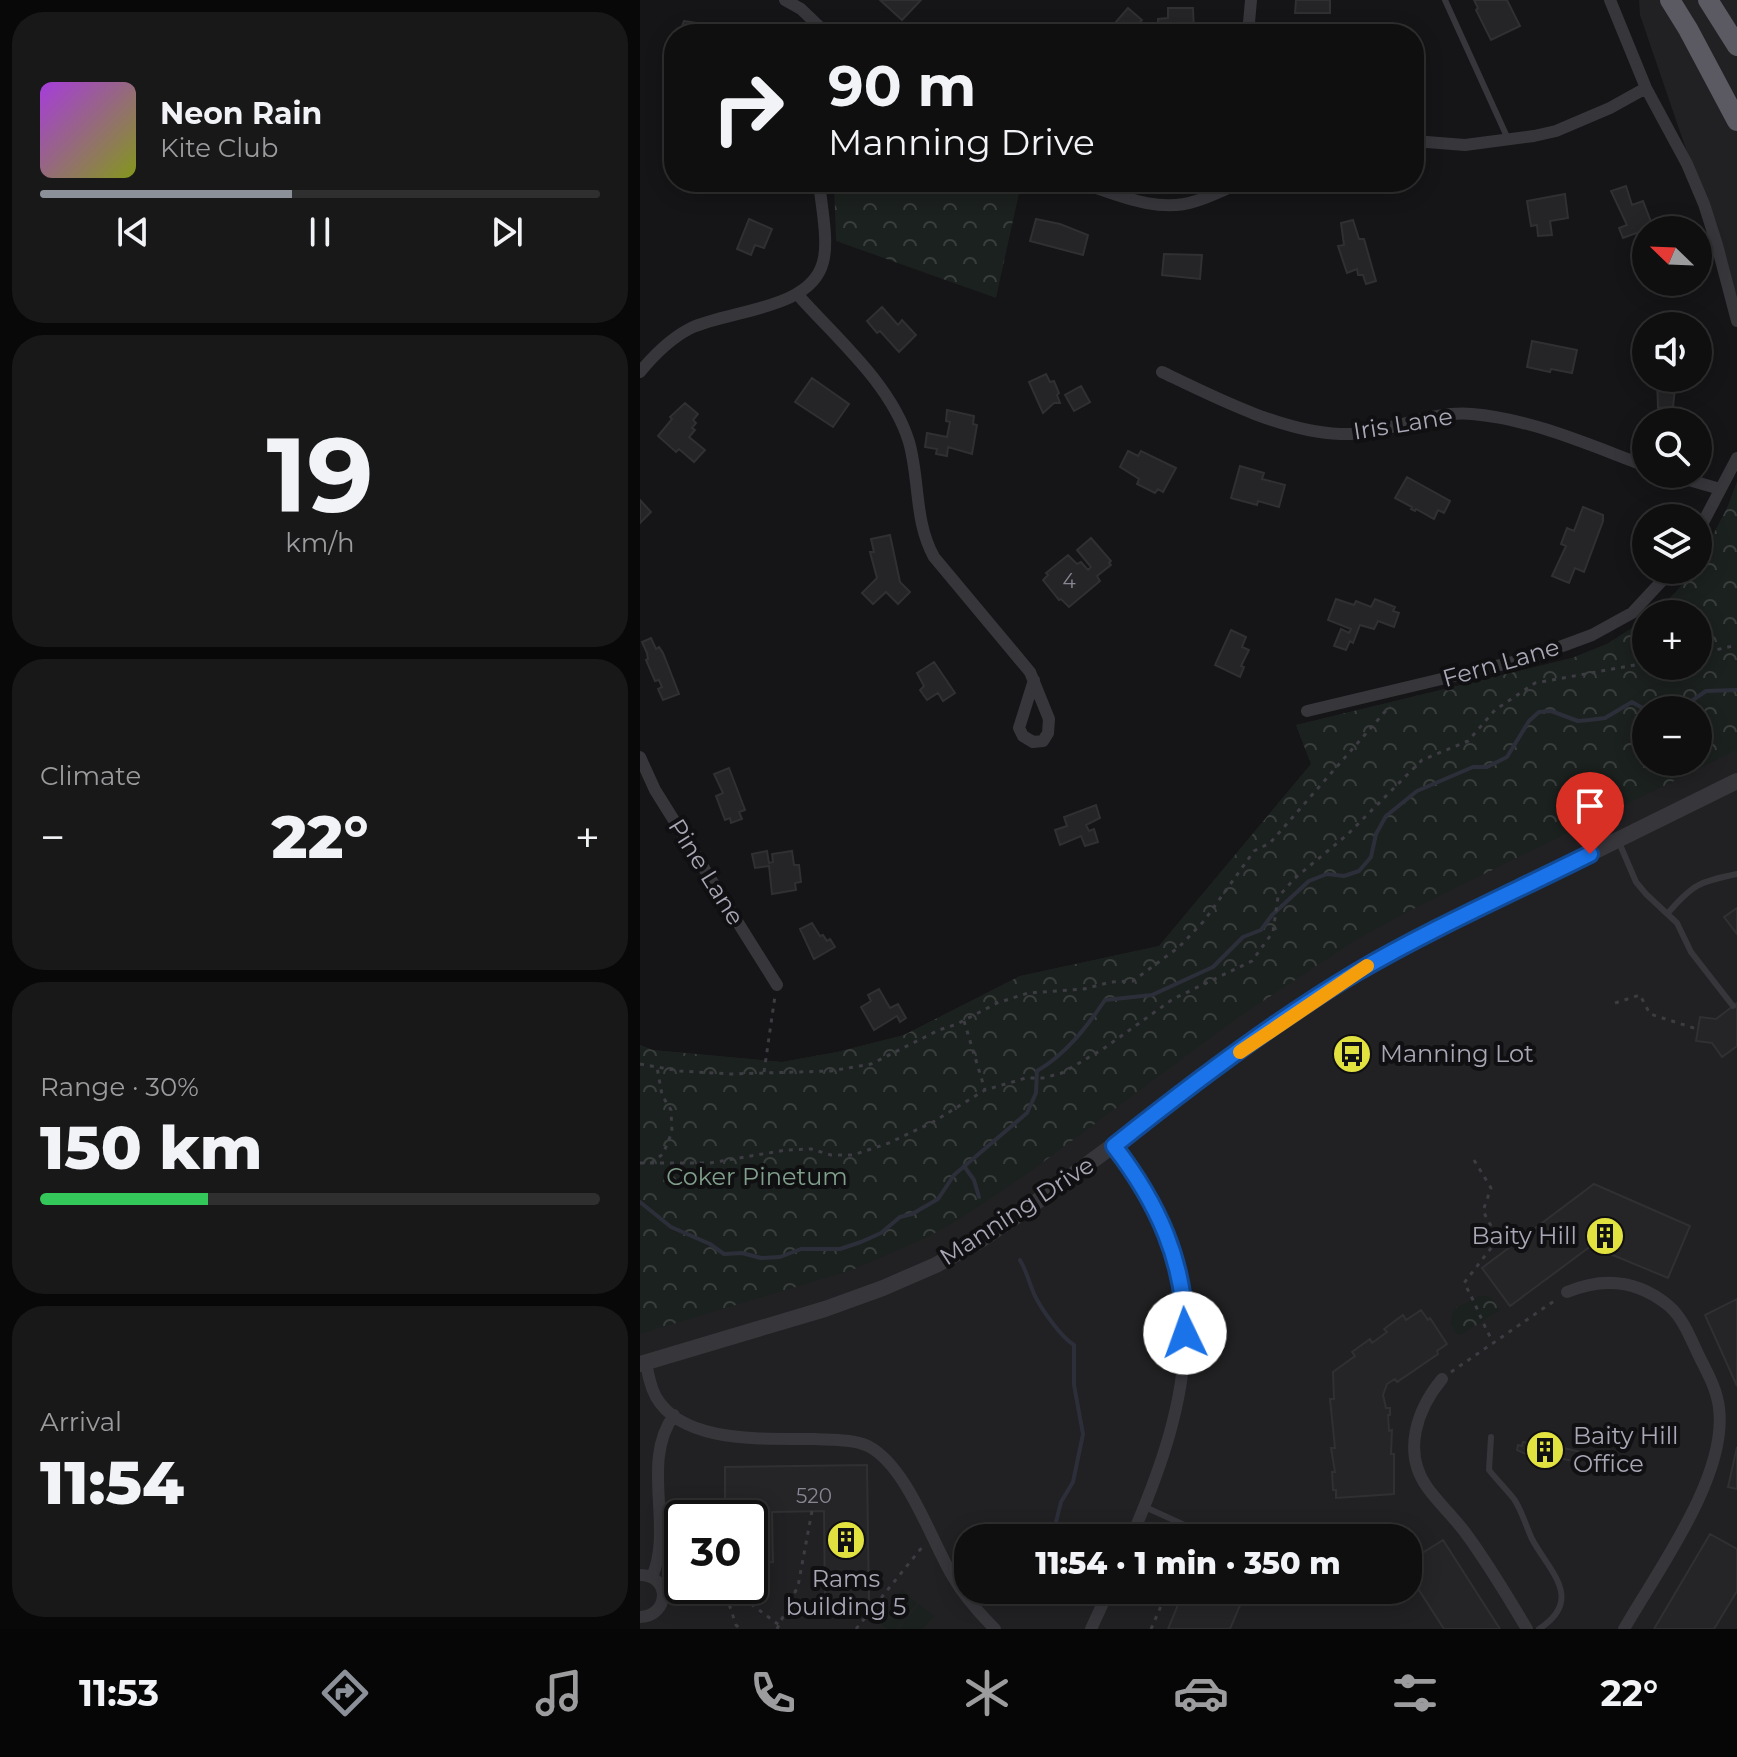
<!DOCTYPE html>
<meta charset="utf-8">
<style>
:root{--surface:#100f10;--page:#191819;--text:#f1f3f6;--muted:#9c9c9f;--line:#302f30;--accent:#8c9099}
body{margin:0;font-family:Montserrat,sans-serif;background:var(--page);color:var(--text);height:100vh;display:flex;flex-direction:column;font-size:30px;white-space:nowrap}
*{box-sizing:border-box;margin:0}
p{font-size:26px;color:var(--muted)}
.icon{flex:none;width:44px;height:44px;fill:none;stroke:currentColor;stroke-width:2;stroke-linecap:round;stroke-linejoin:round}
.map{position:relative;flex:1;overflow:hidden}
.side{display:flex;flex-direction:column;gap:12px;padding:12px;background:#090809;width:640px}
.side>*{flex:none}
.guide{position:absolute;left:24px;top:24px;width:760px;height:168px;border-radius:32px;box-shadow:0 4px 20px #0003,0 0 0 2px var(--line);background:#100f10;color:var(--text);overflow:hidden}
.needle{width:52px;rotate:293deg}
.tools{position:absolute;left:992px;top:216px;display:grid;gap:16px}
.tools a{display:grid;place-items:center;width:80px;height:80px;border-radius:50%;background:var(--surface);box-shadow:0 4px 20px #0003,0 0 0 2px var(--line);font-size:40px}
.speed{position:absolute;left:24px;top:1500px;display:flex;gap:16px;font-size:40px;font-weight:700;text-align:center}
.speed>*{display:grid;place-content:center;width:104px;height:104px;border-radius:50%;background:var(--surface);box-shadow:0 4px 20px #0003,0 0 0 2px var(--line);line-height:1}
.speed .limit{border:4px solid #111;border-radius:12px;background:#fff;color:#111}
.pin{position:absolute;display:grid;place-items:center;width:68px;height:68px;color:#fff;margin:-82px -34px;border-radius:50% 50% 50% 0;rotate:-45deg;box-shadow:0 0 8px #0007}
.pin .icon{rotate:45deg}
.me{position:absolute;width:88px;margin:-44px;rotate:357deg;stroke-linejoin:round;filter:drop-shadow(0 0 6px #0008)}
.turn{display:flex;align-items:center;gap:28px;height:168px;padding:0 32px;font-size:36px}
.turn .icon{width:104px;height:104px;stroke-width:2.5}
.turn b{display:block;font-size:56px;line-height:68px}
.big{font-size:60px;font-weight:800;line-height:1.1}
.side .tile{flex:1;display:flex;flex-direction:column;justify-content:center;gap:12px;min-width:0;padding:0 28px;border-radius:32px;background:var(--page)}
.side .dial{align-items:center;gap:0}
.dial b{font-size:104px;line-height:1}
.song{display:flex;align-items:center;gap:24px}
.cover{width:96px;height:96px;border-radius:12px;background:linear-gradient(135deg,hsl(280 70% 55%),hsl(70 70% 35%))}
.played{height:8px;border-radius:4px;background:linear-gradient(90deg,var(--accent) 45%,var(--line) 45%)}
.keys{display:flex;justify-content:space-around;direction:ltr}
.heat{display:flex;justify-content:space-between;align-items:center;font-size:44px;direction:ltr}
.charge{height:12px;border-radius:6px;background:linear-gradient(90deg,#34c759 30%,var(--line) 0)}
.trip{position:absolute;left:314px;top:1524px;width:468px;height:80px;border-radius:32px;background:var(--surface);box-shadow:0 4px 20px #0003,0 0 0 2px var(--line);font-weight:800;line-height:80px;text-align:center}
.dock{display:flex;height:128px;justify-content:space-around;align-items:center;background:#060606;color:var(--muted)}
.dock .icon{width:56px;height:56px}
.dock .on{color:var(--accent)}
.dock b{font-size:36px;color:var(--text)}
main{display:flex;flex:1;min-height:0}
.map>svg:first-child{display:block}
</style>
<main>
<section class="side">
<div class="tile">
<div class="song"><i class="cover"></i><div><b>Neon Rain</b><p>Kite Club</p></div></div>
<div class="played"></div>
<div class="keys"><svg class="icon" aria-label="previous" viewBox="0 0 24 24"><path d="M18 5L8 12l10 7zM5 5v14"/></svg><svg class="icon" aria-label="pause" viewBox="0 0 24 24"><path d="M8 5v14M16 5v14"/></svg><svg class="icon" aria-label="next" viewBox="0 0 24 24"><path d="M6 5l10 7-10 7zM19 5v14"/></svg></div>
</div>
<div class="tile dial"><b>19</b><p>km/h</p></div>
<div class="tile"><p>Climate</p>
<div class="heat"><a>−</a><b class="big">22°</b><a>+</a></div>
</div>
<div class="tile"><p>Range · 30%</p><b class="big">150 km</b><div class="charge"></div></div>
<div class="tile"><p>Arrival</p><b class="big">11:54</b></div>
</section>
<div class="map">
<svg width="1097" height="1629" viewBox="0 0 1097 1629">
<defs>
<pattern id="park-crowns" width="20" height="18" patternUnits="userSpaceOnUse" patternTransform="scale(2)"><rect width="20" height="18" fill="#1b211e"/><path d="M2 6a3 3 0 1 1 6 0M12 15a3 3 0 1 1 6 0" fill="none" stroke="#393e3c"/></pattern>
</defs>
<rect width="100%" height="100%" fill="#151416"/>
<path fill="#212123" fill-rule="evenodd" d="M999 0H1097V309L1087 269 1000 15Z
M1097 482V1629H0V1045L13 1050 142 1062 197 1052 264 1035 380 976 519 946 671 764 656 725 932 658 967 644 1006 619V666H1058V614H1013L1034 594 1054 570H1058V564L1088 506ZM1006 710H1058V762H1006ZM42 1518H110V1586H42ZM328 1538H768V1590H328Z"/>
<path fill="url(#park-crowns)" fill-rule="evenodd" d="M194 182 381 184 356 298 196 241Z
M1097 482V750L767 912 713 942 599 1017 387 1174 320 1219 284 1239 212 1270 0 1334V1045L13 1050 142 1062 197 1052 264 1035 380 976 519 946 671 764 656 725 932 658 967 644 1006 619V666H1058V614H1013L1034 594 1054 570H1058V564L1088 506ZM1058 710V762H1006V710Z
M840 1295 851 1297 860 1310 821 1335 816 1333 810 1323 814 1309Z"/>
<path fill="#1b211e" d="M262 1590 277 1603 256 1629H247L238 1621Z
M279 1604 294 1616 283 1629H258Z"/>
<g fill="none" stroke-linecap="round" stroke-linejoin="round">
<path stroke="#2c2f39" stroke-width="4" d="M1038 710 1066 691 1097 690
M324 1166 334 1180 339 1197
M0 1202 31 1227 70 1244 84 1254 102 1253 121 1258 140 1257 161 1249H200L221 1242 241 1233 260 1217 272 1214 298 1199 314 1175 387 1113 396 1093 397 1071C426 1054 446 1028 465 1000L512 995 573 967 603 937 621 930 632 915 669 881 687 874 704 876 719 871 731 857 736 834 746 816 777 791 833 767H847L867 757 889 721 899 712 911 711 938 721 949 720 965 718 992 702 1006 710
M380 1260C387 1272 389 1283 395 1296 402 1310 421 1337 434 1345V1385L443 1434 433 1482 421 1502 412 1538"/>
</g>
<path fill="#252527" stroke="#302f32" stroke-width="2" d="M240 0H281L262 20Z
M656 0H690V13H655Z
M834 0H867L880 26 851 40 836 10 838 8Z
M488 8 502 20 490 34 475 23Z
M528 8H553L554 32 518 33V19L528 18Z
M44 21 63 24 80 34H39Z
M986 186 992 205 1003 201 1013 227 983 238 979 228 987 225 971 191Z
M925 194 928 218 910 221 912 235 898 236 897 225 891 226 887 201Z
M109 219 132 229 124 248 115 245 111 255 97 249Z
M396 219 420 224 448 235 443 255 390 241Z
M713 220 719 239H724L736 281 726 284 723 275H718L717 269 707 273 698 246 704 245 701 223Z
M524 254 562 255 560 279 522 275Z
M242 307 258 325 262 320 276 335 259 352 240 331 237 333 227 321Z
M892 341 937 350 932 373 911 369 910 372 887 367Z
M406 374 410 382 414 381 419 393 417 395 420 403H414L403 413 389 382Z
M172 378 209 404 193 427 155 402Z
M1017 378H1036L1033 407 1018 408Z
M441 386 450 402 434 411 425 395Z
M45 403 58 414 53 420 56 423 52 428 55 430 49 437 65 450 54 462 39 449 36 452 18 436 32 419 30 417Z
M307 410 334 416 333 424 337 425 332 454 308 447 307 456 296 454 297 449 285 447 287 433 307 437 310 422 306 421Z
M488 451 498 456 501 451 536 468 523 492 518 489 515 493 497 484 499 479 480 467Z
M600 466 624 473 622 479 645 485 639 507 618 501 617 505 591 498Z
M767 477 810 501 804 513 798 510 794 519 776 509 775 511 771 509 772 507 755 498Z
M0 500 11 512 0 523Z
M943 507 963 515V521L944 572 935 568 929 583 912 576 926 546 921 544 927 528 934 531Z
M250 535 260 582 270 592 258 604 246 592 233 604 222 593 237 578 230 552H234L231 539Z
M451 538 471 561 469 563 471 565 457 576 460 581 429 607 421 599 419 600 403 580 408 575 406 573 428 555 437 564 441 562 448 570 451 567 437 550Z
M696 599 714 605 716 601 731 607 735 599 755 607 753 611 759 613 754 627 738 621 734 629 720 625 713 643 710 641 706 650 694 646 701 629 709 633 711 629 688 620Z
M591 630 606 637 602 647 609 650 601 666 604 667 600 677 575 665Z
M11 638 16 649 19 647 23 653 39 694 23 700 18 689 22 687 19 680 15 681 6 660 8 659 7 653 2 642Z
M294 662 315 693 303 701 298 693 287 700 280 690 284 686 277 673Z
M89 768 105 810 99 812 102 819 91 823 90 818 85 820 76 796 83 793 74 774Z
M456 805 460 818 446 825 449 831 454 829 458 842 445 846 441 836 420 845 415 830 427 826 424 817Z
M127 851 129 863 133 862 132 854 152 851 154 865H159L161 882 155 883 156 890 132 894 129 866 115 868 112 854Z
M1097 908V934L1084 917Z
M172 923 180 936 183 935 187 941 190 939 195 947 174 959 160 929Z
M239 989 250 1008 258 1004 266 1018 260 1022 257 1016 234 1030 221 1007 231 1001 228 995Z
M1097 1003V1046L1082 1057 1072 1043 1056 1041 1060 1017 1076 1019Z
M954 1184 1050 1226 1028 1278 951 1246 870 1306 842 1268Z
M1097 1299V1386L1065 1315Z
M781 1310 788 1320 790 1318 807 1344 797 1351 798 1354 757 1382 755 1379 747 1384 743 1395 746 1408H750V1415H748L749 1431 752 1430 751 1454H754V1494L696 1498V1490H693L692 1472H695L691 1448H695L690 1399H694L693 1372 715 1356 712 1352 730 1339 732 1343 747 1332 744 1329 763 1315 766 1320Z
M902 1438 916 1440 915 1446 941 1452 939 1462 913 1457 912 1463 889 1459 890 1456 877 1450 878 1445 882 1446 883 1442 901 1445Z
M1097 1447V1489L1088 1487Z
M227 1465 229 1603 185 1604 184 1511 132 1512 133 1562 110 1563V1518H85V1467Z
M1070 1534 1097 1549V1591L1074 1629H1014Z
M803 1540 860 1629H804L768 1573V1562Z
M544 1590H571L601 1603 590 1629H528Z"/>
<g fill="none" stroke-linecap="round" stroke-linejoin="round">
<path stroke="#3c3c42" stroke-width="3" stroke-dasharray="4 6" stroke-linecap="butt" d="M1058 654 1097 645
M975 1003 1000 995 1010 1014 1057 1029
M324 1021 345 1090
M0 1064 40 1071 90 1074 191 1071 231 1064 299 1030 317 1024 357 1003 388 993 444 989 471 982 493 981 539 947 564 921 614 851 630 843 750 706
M124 1072 135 996
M834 1160 851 1188 843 1211 858 1239 824 1283C836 1303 841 1321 853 1342
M0 1163H70L146 1150 171 1149 191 1155H213L249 1143 293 1122 345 1090 386 1078H403L422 1073 463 1049 533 999 612 961 633 932 638 897 655 878 707 835 782 760 828 741 855 710 895 683 1006 663
M11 1163 23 1154 32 1132 31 1110 22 1095 17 1067
M811 1372 917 1299
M83 1586 96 1625 101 1629
M87 1586 139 1625
M137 1629 158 1586 172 1511
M216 1629 283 1546
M511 1629 528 1590"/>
<path stroke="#37363b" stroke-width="6" d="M805 0 868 139
M978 840 996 882 1006 894 1037 923 1051 952 1093 1006
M1028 913C1053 884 1059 882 1097 874
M851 1437 849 1470C857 1480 866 1489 874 1499 882 1511 886 1526 892 1539 909 1571 945 1599 899 1629
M505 1507 573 1538"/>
<path stroke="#37363b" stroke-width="12" d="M145 0 161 9 187 34
M970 0 1006 88 1047 164 1064 204 1077 245 1097 321
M608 34 611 0
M774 141 825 145 894 136 916 131 970 108 1006 88
M439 182C476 194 517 214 556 201 572 196 587 188 603 182
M158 295C197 339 251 384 269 442 280 481 274 521 294 557L390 672 409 719 408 733 403 741 393 742 383 736 379 728 394 680
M0 372C14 355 31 338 51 328 89 310 171 310 183 262 189 241 181 204 179 182
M522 372C574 397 642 432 700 434 744 436 787 410 832 414 892 419 949 445 1006 466
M1028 474 1080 489
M1058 532 1097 458
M667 711 890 658 952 635 992 613 1032 570
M0 757 15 790 137 985
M474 1146C577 1279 554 1393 491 1538
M927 1292C963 1277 998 1280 1029 1306 1044 1319 1051 1340 1060 1358 1068 1374 1077 1390 1079 1408 1088 1476 1017 1571 984 1629
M6 1362C8 1374 10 1386 16 1397 44 1445 126 1438 174 1439 191 1440 212 1439 228 1446 267 1466 291 1540 313 1577 324 1596 340 1614 355 1629
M802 1379C777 1409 762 1452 787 1487 799 1504 815 1518 827 1535 849 1565 868 1597 887 1629
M0 1575C31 1575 30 1616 0 1617
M12 1577C34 1526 0 1462 34 1415
M451 1629 469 1590"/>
<path stroke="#37363b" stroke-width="16" d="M0 1364 185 1309 243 1288 296 1265 339 1241 384 1211 612 1043 716 973 785 935 1097 781"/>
<path stroke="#5b5a62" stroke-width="20" d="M1030 0 1048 29 1097 121
M1068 0 1097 46"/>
</g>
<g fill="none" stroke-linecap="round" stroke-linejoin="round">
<defs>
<path id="route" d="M545 1333C545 1261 517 1202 474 1146 549 1086 634 1021 717 972 792 928 872 893 950 854"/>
</defs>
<use href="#route" stroke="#114b97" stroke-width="20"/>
<use href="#route" stroke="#1a73e8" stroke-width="14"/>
<path stroke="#f59e0b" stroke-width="14" d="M600 1052 727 966"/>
</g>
<defs>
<symbol id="bus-disc" viewBox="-11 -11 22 22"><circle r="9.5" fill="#e1e240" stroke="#100f11"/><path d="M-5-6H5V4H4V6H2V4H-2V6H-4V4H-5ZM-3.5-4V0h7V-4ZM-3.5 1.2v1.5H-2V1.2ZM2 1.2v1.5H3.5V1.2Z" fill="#111"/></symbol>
<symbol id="building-disc" viewBox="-11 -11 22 22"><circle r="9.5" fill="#e1e240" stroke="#100f11"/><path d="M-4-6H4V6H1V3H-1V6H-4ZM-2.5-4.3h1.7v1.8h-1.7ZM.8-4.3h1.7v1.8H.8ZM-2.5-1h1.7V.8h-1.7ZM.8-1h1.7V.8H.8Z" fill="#111"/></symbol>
</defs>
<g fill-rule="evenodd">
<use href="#bus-disc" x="690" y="1032" width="44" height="44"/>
<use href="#building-disc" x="943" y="1214" width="44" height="44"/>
<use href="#building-disc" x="883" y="1428" width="44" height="44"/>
<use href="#building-disc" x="184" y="1518" width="44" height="44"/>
</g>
<g text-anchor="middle" stroke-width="8" stroke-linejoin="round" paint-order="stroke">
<g font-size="20" fill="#878692">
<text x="429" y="588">4</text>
<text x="174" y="1503">520</text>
</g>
<g font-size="24" fill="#a8a7b5" stroke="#100f11">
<text transform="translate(763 424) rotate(-9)" y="8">Iris Lane</text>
<text transform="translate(861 663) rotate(-16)" y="8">Fern Lane</text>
<text transform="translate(66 872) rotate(58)" y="8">Pine Lane</text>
<text transform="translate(377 1211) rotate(-33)" y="8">Manning Drive</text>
</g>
<g font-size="24" fill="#a8a7b5" stroke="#100f11" text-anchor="start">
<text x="740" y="1062">Manning Lot</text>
<text x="937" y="1244" text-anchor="end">Baity Hill</text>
<text x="933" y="1444">Baity Hill<tspan x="933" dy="28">Office</tspan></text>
<text x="206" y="1587" text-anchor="middle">Rams<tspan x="206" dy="28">building 5</tspan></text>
</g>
<g font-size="24" fill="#809f8c" stroke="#100f11">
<text x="117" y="1185">Coker Pinetum</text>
</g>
</g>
</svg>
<div class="tools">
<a><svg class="needle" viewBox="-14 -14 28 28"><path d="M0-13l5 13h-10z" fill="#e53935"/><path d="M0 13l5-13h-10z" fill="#9c9c9f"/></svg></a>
<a><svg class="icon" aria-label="sound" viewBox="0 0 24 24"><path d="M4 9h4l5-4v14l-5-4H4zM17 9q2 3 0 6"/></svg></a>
<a><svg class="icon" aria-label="search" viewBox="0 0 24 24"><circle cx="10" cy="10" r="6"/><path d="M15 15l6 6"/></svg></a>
<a><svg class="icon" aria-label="layers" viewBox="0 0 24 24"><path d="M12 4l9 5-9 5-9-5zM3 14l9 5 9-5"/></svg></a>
<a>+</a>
<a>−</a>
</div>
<div class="speed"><div class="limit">30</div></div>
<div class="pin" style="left:950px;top:854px;background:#d93025"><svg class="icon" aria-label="arrive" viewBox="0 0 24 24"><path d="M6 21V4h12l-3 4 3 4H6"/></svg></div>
<svg class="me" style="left:545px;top:1333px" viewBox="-20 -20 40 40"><circle r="19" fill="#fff"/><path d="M0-13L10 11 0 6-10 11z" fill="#1a73e8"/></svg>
<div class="trip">11:54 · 1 min · 350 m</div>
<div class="guide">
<div class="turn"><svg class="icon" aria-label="right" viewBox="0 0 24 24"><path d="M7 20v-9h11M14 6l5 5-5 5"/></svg><div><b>90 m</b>Manning Drive</div></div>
</div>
</div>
</main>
<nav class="dock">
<b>11:53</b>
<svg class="icon on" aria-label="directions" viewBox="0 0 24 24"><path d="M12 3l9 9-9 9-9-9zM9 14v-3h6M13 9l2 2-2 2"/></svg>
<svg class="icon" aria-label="music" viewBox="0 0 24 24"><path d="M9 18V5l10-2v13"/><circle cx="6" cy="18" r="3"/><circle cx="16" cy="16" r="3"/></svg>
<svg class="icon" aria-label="phone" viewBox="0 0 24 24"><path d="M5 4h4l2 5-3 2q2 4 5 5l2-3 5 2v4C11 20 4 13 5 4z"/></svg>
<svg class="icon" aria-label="climate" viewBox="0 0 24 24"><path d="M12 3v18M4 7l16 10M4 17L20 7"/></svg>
<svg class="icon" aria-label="car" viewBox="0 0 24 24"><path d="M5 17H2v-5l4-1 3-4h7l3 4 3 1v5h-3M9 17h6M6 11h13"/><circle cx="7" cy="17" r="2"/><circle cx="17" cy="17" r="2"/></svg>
<svg class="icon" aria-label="filters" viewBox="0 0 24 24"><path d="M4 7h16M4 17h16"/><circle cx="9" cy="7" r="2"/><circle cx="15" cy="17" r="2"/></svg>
<b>22°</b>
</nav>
